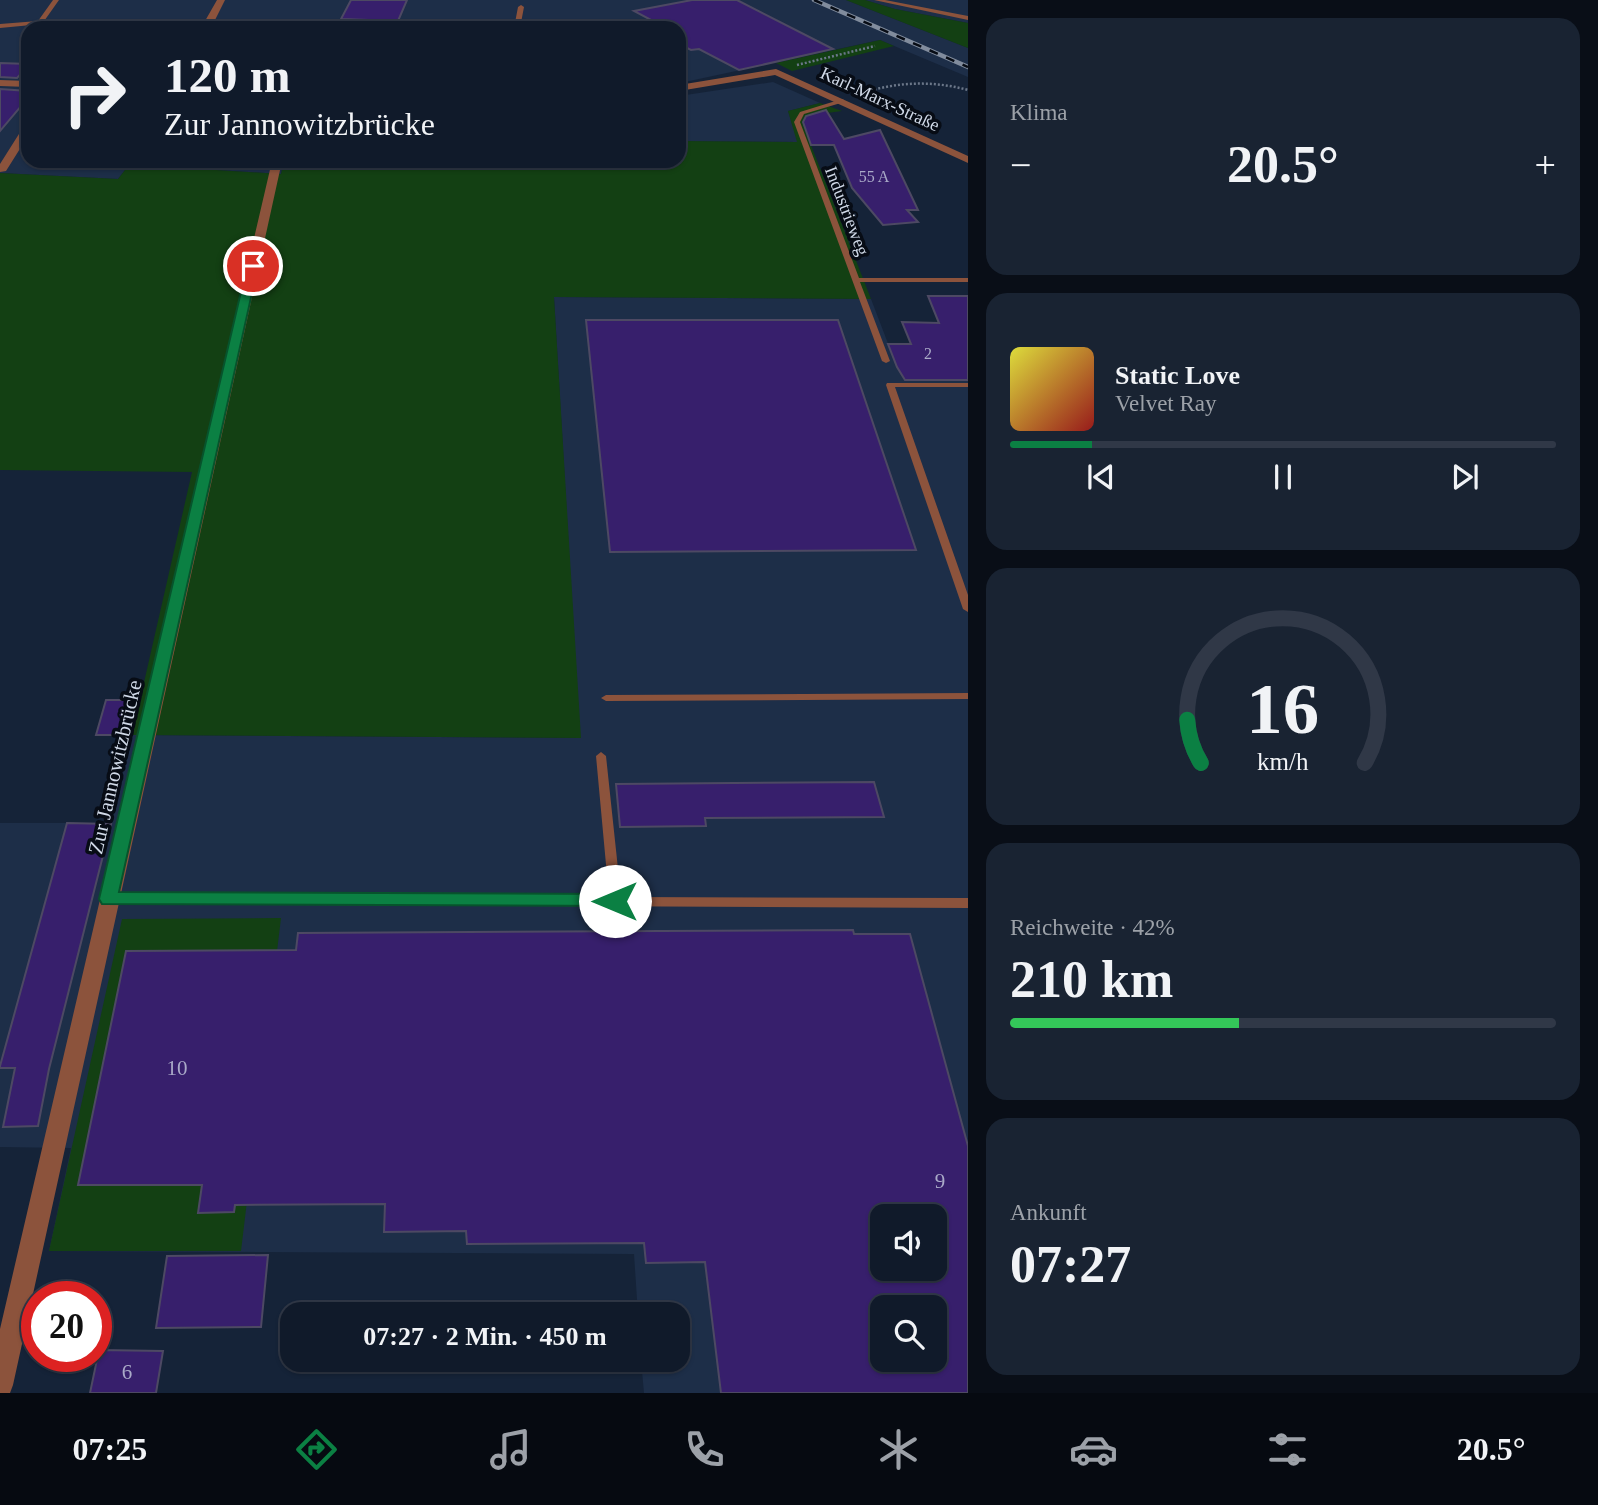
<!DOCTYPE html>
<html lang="de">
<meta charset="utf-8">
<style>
:root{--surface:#101a2a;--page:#192332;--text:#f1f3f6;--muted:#9ca1a8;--line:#303847;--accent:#0b8043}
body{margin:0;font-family:Georgia,serif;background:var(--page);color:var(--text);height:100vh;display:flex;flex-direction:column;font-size:26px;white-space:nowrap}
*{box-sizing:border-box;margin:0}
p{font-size:23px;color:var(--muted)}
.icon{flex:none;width:38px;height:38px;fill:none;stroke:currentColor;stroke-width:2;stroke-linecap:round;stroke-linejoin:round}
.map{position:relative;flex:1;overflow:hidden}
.panel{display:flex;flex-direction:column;gap:18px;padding:18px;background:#090e17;width:630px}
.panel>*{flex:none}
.banner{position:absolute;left:21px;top:21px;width:665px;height:147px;border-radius:21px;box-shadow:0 2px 5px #0004,0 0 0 2px var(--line);background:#101a2a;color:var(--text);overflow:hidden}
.fabs{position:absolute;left:870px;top:1204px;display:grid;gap:14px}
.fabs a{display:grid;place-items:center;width:77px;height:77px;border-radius:14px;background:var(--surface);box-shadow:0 2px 5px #0004,0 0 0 2px var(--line);font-size:35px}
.speed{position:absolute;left:21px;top:1281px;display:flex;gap:14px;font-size:35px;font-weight:700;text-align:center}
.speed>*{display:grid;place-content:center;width:91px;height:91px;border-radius:50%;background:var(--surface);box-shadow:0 2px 5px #0004,0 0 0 2px var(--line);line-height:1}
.speed .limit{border:10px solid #d22;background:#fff;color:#111}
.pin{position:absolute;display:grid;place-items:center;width:60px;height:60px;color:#fff;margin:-30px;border:4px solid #fff;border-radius:50%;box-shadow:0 2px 7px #0007}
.me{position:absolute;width:77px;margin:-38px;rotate:270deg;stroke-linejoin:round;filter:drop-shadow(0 0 5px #0008)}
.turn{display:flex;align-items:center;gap:24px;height:147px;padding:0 28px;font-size:32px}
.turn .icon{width:91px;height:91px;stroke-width:2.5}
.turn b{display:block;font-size:49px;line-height:60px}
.big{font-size:52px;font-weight:700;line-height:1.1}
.panel .tile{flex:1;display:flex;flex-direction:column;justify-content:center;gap:10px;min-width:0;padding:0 24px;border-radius:21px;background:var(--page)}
.panel .dial{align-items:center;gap:0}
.dial svg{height:182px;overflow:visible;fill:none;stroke:var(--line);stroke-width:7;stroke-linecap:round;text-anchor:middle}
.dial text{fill:var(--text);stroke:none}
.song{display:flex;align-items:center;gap:21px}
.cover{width:84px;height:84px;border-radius:10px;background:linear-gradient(135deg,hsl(60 70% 55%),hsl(0 70% 35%))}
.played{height:7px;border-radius:4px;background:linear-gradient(90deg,var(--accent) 15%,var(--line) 15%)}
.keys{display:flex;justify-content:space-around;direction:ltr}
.heat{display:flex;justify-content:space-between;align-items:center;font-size:38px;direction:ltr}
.charge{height:10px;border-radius:5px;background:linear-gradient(90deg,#34c759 42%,var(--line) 0)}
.trip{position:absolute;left:280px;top:1302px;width:410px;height:70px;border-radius:21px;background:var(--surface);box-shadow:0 2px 5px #0004,0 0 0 2px var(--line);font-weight:700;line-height:70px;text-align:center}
.dock{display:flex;height:112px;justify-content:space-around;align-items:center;background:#060a11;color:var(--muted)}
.dock .icon{width:49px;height:49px}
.dock .current{color:var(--accent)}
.dock b{font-size:32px;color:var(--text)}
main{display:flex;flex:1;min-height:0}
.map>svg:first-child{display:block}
</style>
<main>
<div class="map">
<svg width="968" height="1393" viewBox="0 0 968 1393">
<rect width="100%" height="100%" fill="#152338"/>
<path fill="#1d2e48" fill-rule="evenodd" d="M0 0H846L968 48V77L880 40 680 83 679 28H28V161H132L118 179 0 173Z
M865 0H968V23L895 9Z
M773 82 820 103 788 111 798 142 679 141V96Z
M187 161H284L281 174 183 168Z
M554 297 871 299 897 367H968V1393H644L641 1360H677V1314H638L634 1254 49 1251 71 1148 0 1147V823H111L132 735 580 738ZM882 1216H934V1269H882ZM882 1307H934V1360H882Z"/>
<path fill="#134013" d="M846 0H865L895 9 968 23V48Z
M880 40 894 46 792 71 776 63Z
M820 103 842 111 805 116 802 122 871 299 554 297 581 738 132 735 192 472 0 470V173L118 179 132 161H187L184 168 281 174 284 161H679V141L797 142 788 111Z
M281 918 241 1251H49L122 919Z"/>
<path fill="#371f6c" stroke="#4d4963" stroke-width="2" fill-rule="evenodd" d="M351 0H407L398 21 341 19Z
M692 0H737L833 49 739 70 699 49 691 50 679 44V28H666L634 11Z
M0 63 28 64V66L17 78 0 77Z
M0 89 28 91V98L0 131Z
M826 110 844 139 880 130 918 210H907L918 222 883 225 852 188 834 145H811L803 122 806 116Z
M928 296H968V380H905L897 367 888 344H911L902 322 939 323Z
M586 320H838L916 550 610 552Z
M106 700H128L119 735H96Z
M874 782 884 817 705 818 706 826 620 827 616 784Z
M67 823 111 824 49 1069 38 1126 3 1127 15 1068H0V1066Z
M853 930 854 934H910L968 1146V1393H721L705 1262 646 1263 644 1243 467 1244 466 1231 384 1232 385 1204 235 1205 234 1212 198 1213 202 1185H78L126 951 296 950 298 933ZM882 1216H934V1269H882ZM882 1307H934V1360H882Z
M268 1255 261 1327 156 1328 167 1256Z
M99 1350 163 1351 156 1393H90Z"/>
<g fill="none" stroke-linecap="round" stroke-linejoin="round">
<path stroke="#6b7789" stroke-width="2.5" stroke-dasharray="2 2" stroke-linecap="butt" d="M797 65 875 46
M859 94C895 82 931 80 968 90"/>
<path fill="#8c533c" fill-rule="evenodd" d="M53 0H59L42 24 0 28V24L38 21Z
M874 0H885L968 16V20Z
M521 5 524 7 520 28H514L518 7Z
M28 74V80L23 85H19V83Z
M842 99 844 100V102L804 114 800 122 859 278H968V282H860L890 361 886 363 882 361 794 122 800 112Z
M887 383H968V387H895L968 595V612L963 609 886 385Z
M968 693V699L606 701 601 698 606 695Z
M601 752 606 756 621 897 968 898V908L108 904 104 902 102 899 104 896 108 894 609 897 596 756Z"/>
<path fill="#8c533c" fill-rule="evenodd" d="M217 0H225L211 28H201Z
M776 69 968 156V163L775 75 679 91V85Z
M0 80 28 81V87L0 86Z
M28 125V136L6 171 0 172V164L24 126Z
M272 161H282L13 1385 10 1393H0V1329Z"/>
<defs>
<path id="rail" d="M814 0 968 67"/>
</defs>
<use href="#rail" stroke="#818c9d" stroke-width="4.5"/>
<use href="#rail" stroke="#070c15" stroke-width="2.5" stroke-dasharray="9" stroke-linecap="butt"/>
</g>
<path fill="#0b8043" stroke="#07532c" stroke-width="2" d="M253 263 258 266 119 892 615 894 622 896 624 901 622 906 102 904 99 899 247 266Z"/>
<g text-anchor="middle" stroke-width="7" stroke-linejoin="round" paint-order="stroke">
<g font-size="16" fill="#aaaac8">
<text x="874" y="182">55 A</text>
<text x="928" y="359">2</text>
</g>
<g font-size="18" fill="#d0d9e7" stroke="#070c15">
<text transform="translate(880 99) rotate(25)" y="6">Karl-Marx-Straße</text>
<text transform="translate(847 211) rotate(69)" y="6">Industrieweg</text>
</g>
<g font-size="21" fill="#d0d9e7" stroke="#070c15">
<text transform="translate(115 767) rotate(-77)" y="7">Zur Jannowitzbrücke</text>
</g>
<g font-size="21" fill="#aaaac8">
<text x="177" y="1075">10</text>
<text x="940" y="1188">9</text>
<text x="127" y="1379">6</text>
</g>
</g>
</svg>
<div class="fabs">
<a><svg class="icon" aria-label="sound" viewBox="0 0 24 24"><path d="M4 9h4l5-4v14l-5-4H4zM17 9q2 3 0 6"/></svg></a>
<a><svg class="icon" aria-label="search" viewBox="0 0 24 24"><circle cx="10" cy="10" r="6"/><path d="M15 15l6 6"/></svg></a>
</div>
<div class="speed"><div class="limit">20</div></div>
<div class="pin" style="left:253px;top:266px;background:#d93025"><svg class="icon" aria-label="arrive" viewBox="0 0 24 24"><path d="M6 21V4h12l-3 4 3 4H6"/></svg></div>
<svg class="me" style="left:615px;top:901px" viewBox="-20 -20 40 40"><circle r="19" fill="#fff"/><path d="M0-13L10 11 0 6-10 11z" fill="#0b8043"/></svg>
<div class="trip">07:27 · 2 Min. · 450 m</div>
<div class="banner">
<div class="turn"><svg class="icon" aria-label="right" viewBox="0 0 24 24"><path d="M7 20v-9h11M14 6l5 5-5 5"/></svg><div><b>120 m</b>Zur Jannowitzbrücke</div></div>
</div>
</div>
<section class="panel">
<div class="tile"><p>Klima</p>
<div class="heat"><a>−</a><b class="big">20.5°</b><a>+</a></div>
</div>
<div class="tile">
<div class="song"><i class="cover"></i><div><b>Static Love</b><p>Velvet Ray</p></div></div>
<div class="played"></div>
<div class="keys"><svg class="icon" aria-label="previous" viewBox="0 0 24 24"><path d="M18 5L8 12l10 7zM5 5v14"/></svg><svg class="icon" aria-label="pause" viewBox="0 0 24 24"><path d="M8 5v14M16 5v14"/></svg><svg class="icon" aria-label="next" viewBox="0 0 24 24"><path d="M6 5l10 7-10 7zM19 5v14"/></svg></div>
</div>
<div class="tile dial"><svg viewBox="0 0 100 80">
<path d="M14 69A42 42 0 1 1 86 69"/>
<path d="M14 69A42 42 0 0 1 8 50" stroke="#0b8043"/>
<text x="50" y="56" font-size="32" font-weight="700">16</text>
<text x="50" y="72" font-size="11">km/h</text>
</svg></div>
<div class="tile"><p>Reichweite · 42%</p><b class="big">210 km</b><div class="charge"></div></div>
<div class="tile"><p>Ankunft</p><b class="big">07:27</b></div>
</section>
</main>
<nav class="dock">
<b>07:25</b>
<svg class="icon current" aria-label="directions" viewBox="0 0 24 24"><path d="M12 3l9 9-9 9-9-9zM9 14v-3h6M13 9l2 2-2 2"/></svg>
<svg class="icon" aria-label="music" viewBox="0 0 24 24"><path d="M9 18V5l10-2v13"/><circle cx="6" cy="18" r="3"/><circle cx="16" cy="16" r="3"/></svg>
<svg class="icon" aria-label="phone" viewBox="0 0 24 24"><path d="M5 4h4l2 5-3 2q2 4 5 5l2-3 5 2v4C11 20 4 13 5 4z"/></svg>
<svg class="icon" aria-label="climate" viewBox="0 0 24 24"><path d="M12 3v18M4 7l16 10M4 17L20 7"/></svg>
<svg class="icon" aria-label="car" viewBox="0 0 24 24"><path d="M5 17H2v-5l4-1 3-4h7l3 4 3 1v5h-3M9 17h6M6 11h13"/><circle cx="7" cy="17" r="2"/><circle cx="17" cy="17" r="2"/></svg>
<svg class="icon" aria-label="filters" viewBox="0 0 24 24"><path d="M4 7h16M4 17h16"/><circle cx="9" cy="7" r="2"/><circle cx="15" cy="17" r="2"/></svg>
<b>20.5°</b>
</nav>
